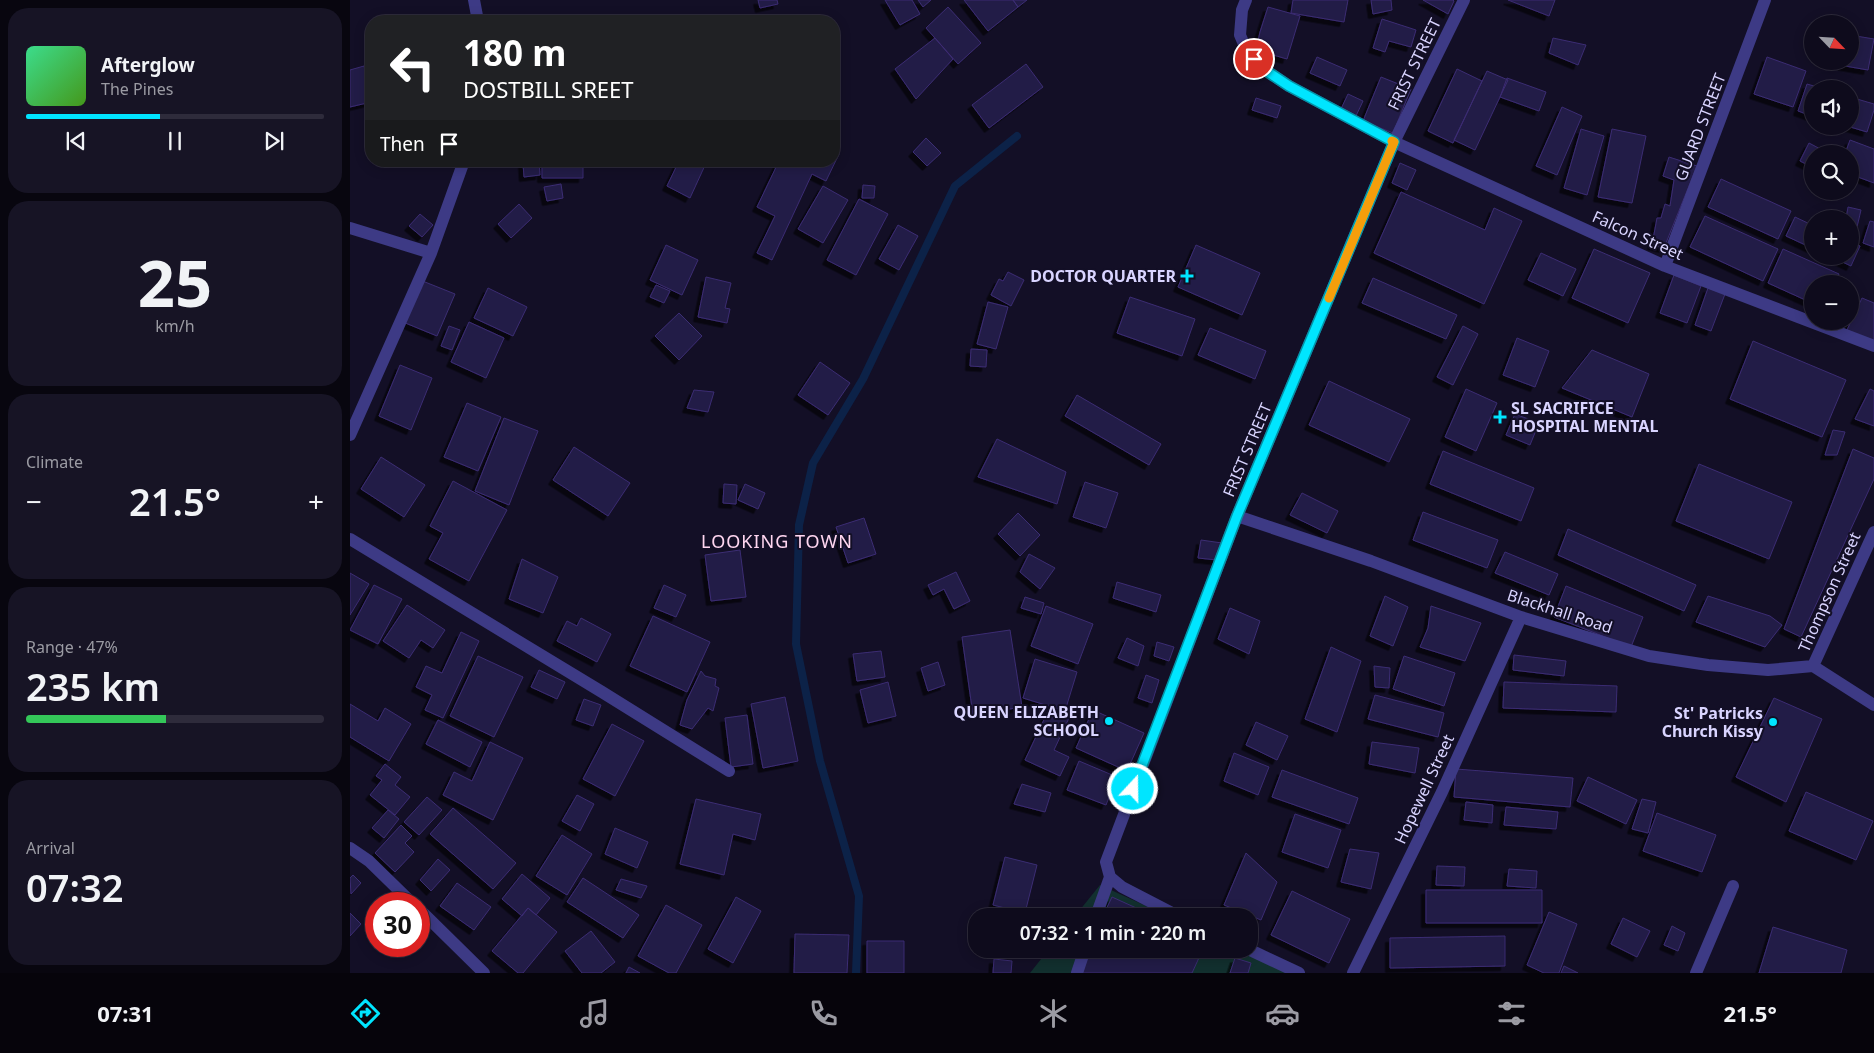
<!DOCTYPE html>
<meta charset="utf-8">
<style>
:root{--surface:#0e0b1c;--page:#171425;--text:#f1f3f6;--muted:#9b9ba3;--line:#2e2b3b;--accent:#00e5ff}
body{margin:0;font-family:"Noto Sans",sans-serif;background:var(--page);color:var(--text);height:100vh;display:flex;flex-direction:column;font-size:19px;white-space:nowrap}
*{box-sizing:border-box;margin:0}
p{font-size:16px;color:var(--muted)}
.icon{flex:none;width:28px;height:28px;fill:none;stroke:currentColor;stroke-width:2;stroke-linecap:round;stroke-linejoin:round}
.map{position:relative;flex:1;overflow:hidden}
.sheet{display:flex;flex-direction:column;gap:8px;padding:8px;background:#08060f;width:350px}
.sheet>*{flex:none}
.banner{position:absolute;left:15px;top:15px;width:475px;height:152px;border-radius:20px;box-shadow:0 2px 12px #0003,0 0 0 1px var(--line);background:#202124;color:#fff;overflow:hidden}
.needle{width:32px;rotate:115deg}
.tools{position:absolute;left:1454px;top:15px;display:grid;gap:10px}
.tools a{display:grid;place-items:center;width:55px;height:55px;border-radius:50%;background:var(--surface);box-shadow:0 2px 12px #0003,0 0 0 1px var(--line);font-size:25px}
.speed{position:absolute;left:15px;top:892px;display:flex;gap:10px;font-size:25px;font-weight:700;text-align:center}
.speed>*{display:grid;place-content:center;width:65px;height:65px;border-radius:50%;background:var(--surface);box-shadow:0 2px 12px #0003,0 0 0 1px var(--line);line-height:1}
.speed .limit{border:8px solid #d22;background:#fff;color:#111}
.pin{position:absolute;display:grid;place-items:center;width:42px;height:42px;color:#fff;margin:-21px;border:2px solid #fff;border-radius:50%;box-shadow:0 1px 5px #0007}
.me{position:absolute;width:55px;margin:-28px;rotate:21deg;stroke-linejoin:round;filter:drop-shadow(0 0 4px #0008)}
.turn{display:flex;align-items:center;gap:18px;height:105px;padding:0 15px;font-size:22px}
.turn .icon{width:65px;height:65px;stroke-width:2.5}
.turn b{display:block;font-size:35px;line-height:42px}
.then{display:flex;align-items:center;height:48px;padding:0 15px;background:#0003;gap:10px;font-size:19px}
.big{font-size:38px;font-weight:600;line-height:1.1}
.sheet .tile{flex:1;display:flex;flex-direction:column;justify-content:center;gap:8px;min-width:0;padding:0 18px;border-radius:20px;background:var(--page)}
.sheet .dial{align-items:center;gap:0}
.dial b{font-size:65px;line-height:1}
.song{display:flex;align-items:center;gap:15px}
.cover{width:60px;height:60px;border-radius:8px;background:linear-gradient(135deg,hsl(150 70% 55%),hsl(100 70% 35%))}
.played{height:5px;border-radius:2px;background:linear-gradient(90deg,var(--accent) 45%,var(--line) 45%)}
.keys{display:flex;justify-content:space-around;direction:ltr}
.heat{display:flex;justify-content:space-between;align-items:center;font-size:28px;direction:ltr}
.charge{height:8px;border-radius:4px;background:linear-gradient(90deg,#34c759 47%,var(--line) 0)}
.trip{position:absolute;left:618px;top:908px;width:290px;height:50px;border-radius:20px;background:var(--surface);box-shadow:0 2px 12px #0003,0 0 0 1px var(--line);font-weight:600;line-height:50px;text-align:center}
.tabs{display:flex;height:80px;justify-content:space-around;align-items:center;background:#06040b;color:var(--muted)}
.tabs .icon{width:35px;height:35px}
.tabs .on{color:var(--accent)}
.tabs b{font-size:22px;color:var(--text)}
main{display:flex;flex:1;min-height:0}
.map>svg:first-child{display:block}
</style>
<main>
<section class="sheet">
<div class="tile">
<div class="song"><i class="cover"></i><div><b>Afterglow</b><p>The Pines</p></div></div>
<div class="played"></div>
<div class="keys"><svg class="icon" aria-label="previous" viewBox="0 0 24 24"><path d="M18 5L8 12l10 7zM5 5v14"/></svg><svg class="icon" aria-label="pause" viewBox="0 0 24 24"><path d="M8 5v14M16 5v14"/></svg><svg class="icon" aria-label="next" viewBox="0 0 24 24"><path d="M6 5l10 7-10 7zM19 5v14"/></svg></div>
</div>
<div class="tile dial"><b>25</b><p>km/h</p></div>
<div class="tile"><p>Climate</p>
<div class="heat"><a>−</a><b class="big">21.5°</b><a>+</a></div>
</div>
<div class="tile"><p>Range · 47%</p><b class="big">235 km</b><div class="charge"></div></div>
<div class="tile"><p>Arrival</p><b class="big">07:32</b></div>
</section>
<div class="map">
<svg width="1524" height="973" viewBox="0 0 1524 973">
<defs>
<filter id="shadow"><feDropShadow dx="-4.5" dy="4.5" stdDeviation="0" flood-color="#0009"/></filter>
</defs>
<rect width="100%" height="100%" fill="#130f26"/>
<path fill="#12302f" d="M750 885 818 916H725Z
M699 949H886L937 973H680Z"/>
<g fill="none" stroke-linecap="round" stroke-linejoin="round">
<path stroke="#0c2248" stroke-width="8" d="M506 973 509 896 470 761 446 644 449 525 463 463 513 379 605 186 667 136"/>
</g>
<path fill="#241b47" stroke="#3b2d73" filter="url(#shadow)" d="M408 0H427L428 4 410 8Z
M535 0H562L570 14 550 25Z
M568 0H581L573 7Z
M614 0H663L668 7 638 31Z
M663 0H677L668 7Z
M943 0H998L994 22 941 13Z
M1021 0H1041L1042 10 1023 14Z
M1073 0H1103L1104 1 1098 14Z
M1158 0H1205L1199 16Z
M598 7 631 43 608 64 576 28Z
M918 7 950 16 937 59 906 50 910 32Z
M83 16 84 21H69V18Z
M1032 19 1066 30 1061 47 1039 41 1035 52 1023 48Z
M1500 35 1524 39 1518 70 1478 63 1500 61Z
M585 38 603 59 566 99 545 69Z
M1203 38 1236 45 1228 65 1199 53Z
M967 57 997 70 990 86 960 73Z
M1417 57 1456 71 1443 107 1404 94Z
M676 64 693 87 639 128 622 105Z
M14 66 21 102 0 107V70Z
M1107 69 1132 81 1103 143 1078 131Z
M1137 71 1158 80 1125 150 1104 140Z
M1031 77 1061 89 1043 133 1013 121Z
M1157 78 1196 92 1189 111 1150 97Z
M1457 84 1474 89H1462V116L1448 111Z
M998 94 1013 101 1005 118 990 111Z
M1500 97 1524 104V110L1517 132 1497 126H1500Z
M906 98 931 106 927 118 902 110Z
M1212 107 1232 116 1207 175 1186 166Z
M1231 129 1254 136 1237 195 1214 188Z
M1262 129 1296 136 1282 203 1248 197Z
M576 138 591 153 577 166 563 152Z
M1500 140 1524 149V183L1500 174V154H1495Z
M1459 143 1476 152V154H1462V167L1450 161Z
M484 152 489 154 476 181 462 174 422 260 407 253 425 216 407 207 429 161H484Z
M1319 157 1347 166 1314 248 1302 245 1307 218H1311L1315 204 1320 206 1324 180 1313 176Z
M189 161 190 175 174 177 173 163Z
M192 161H233V178H192Z
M329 161H357L340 198 317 186Z
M1050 163 1066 170 1057 190 1042 183Z
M1371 179 1441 211 1428 239 1358 207Z
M211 184 213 198 197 201 194 187Z
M513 185 525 186 524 198H512Z
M473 186 498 200 473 243 448 229Z
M1051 192 1135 230 1144 208 1172 221 1134 304 1024 253Z
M509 199 538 214 506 275 477 260Z
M169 204 182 218 161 238 148 224Z
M1498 207 1511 210 1507 227 1500 225V219H1496Z
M70 214 83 225 72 237 59 226Z
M1355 216 1428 249 1413 281 1340 247Z
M1445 217 1462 225V248L1436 236Z
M1520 221 1524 222V247L1513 243Z
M548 225 568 236 549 270 529 259Z
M1500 242 1510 246 1501 266 1480 256H1500Z
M316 245 348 260 332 295 300 280Z
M846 245 910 273 892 315 828 287Z
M1244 249 1300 273 1278 323 1222 298Z
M1433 249 1489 274 1484 284H1462V303L1418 283Z
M1191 253 1226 269 1213 296 1178 280Z
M658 272 674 280 661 306 641 295 649 279 653 281Z
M1324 275 1351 286 1337 323 1310 313Z
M356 277 381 283 375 308 380 309 377 323 348 317Z
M1023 278 1107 315 1096 339 1012 303Z
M70 280 105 294 87 336 53 322Z
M306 285 320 291 314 303 300 297Z
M138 288 177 307 163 336 124 318Z
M1358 288 1375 294 1361 331 1345 325Z
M780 297 845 319 832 356 767 333Z
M1512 298 1524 303V342L1497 330Z
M638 302 658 307 646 349 627 344Z
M329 313 352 336 329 360 305 336Z
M119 322 154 338 136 378 101 362Z
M99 326 110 330 102 350 91 346Z
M1113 326 1128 334 1103 385 1087 377Z
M860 328 916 351 905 379 848 355Z
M1167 338 1199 351 1185 387 1153 375Z
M1403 341 1496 380 1472 437 1380 399Z
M621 349 637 350 636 367 620 366Z
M1242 350 1299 374 1282 417 1212 388Z
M470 362 500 383 478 415 448 395Z
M50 365 82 378 61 430 29 416Z
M979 381 1060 419 1039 462 959 425Z
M1116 389 1147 403 1126 451 1095 437Z
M1520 389 1524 391V426L1505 419Z
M344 390 364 392 358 412 337 408Z
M727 395 811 444 799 465 715 416Z
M117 403 151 417 128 471 94 457Z
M1165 414 1189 423 1180 445 1156 435Z
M154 418 188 431 159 505 125 491Z
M1483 430 1495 432 1487 455H1475Z
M647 439 716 472 707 504 628 477Z
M224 447 280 483 258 516 203 480Z
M1503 449 1524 458V479L1451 637 1434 629Z
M1093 451 1184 488 1171 521 1080 484Z
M31 457 75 485 54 517 11 489Z
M1349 464 1442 502 1419 559 1326 521Z
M103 481 157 510 119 581 79 559 93 533 80 526Z
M735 482 768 493 756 528 723 517Z
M374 484 387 485 386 504 373 503Z
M395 484 415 493 408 509 388 500Z
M952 493 988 511 977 533 940 515Z
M1073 512 1148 540 1137 568 1063 540Z
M668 513 690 535 670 556 648 534Z
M514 518 526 554 498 563 486 527Z
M1218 529 1346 585 1334 611 1208 555Z
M851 540 872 543 867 560 848 558Z
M390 550 396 597 361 601 355 555Z
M1155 552 1208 574 1199 595 1145 573Z
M679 554 705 568 690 589 670 572Z
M172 559 208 577 193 613 159 599Z
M606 572 620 601 604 609 594 589 583 595 578 585Z
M0 573 19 584 0 615Z
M767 582 811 595 806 612 763 598Z
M24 585 52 599 28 644 0 630Z
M314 585 336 595 326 617 304 608Z
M1216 586 1293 617 1281 647 1204 617Z
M1035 596 1058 607 1043 646 1020 636Z
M1358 596 1420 616 1432 625 1415 647 1346 622Z
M675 597 694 603 691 614 671 608Z
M57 605 95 630 83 648 71 640 59 658 33 641Z
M696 606 743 624 728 664 681 646Z
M1081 606 1131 623 1115 661 1070 647 1078 628Z
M880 608 910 621 899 654 868 639Z
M303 616 360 642 337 692 280 666Z
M231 618 261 634 247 662 207 641 217 621 227 626Z
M660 630 672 707 623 715 612 637Z
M111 632 129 641 93 718 75 710 82 695 66 687 76 666 92 673Z
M777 638 794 646 788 666 768 658Z
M807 642 824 647 819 661 804 656Z
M981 647 1011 661 987 732 955 719Z
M531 651 535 677 507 681 503 654Z
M1164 655 1216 661 1214 676 1163 670Z
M128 656 173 677 144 737 100 716Z
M1054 656 1105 673 1094 706 1043 689Z
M685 659 727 672 715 711 673 698Z
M588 662 595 685 578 691 571 668Z
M1024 666 1040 668 1039 688 1025 687Z
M189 670 215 682 207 699 181 687Z
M351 671 355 676 366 679 365 686 369 688 363 711 358 708 342 729 330 725 337 700Z
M796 675 809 680 802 703 788 698Z
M538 682 546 716 518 723 510 690Z
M1154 682 1267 686 1266 712 1153 708Z
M1025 695 1094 713 1088 737 1018 719Z
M435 697 448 761 413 768 401 704Z
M1424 698 1472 719 1436 802 1386 777Z
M234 699 251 705 243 726 226 720Z
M0 704 28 721 35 708 61 724 39 761 0 737Z
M699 709 719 718 704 750 719 757 710 776 675 760Z
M743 710 794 733 777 771 726 748Z
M397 715 403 764 381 767 375 718Z
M88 720 132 742 120 767 76 744Z
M906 722 938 736 927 760 896 745Z
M262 724 294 741 265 796 233 779Z
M140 742 173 758 143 820 93 795 104 772 122 781Z
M1022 742 1069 748 1065 773 1019 764Z
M884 753 919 767 908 795 874 781Z
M729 761 767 777 756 805 717 790Z
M35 764 51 777 45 785 60 797 45 815 20 795 32 780 26 776Z
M1106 769 1223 778 1220 807 1104 797Z
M932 770 1008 798 999 824 922 797Z
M1238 777 1287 800 1276 824 1227 801Z
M672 784 701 793 695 812 664 804Z
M1456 792 1523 821 1506 860 1439 831Z
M227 795 244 804 230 831 212 821Z
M77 797 92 810 69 835 54 822Z
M346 799 411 814 405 840 383 834 374 875 330 864Z
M1292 799 1306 802 1298 833 1282 829Z
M1116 802 1143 805 1142 823 1114 820Z
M1156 807 1208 812 1206 829 1154 825Z
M103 808 166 863 143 889 80 834Z
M38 810 49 819 34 838 22 828Z
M1307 813 1366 835 1352 872 1293 851Z
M945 814 991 830 978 868 932 852Z
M51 825 62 836 55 843 64 852 45 872 25 853Z
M265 828 298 842 287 868 255 854Z
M212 835 242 854 217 895 186 876Z
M1000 849 1029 853 1021 889 991 882Z
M896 853 927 882 911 920 874 905Z
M655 857 687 865 675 913 643 905Z
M88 859 100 870 81 891 70 880Z
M1087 866 1115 867 1114 886 1086 885Z
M1159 869 1187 871 1186 888 1157 886Z
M172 874 200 898 186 915 178 908 172 916 152 899Z
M3 875 11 883 1 894 0 878Z
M233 878 289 915 273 938 217 902Z
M271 879 297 886 291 898 266 890Z
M107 883 141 907 124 930 90 906Z
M1076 890H1192V923H1076Z
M942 891 1000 919 979 963 921 935Z
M386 897 411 911 383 963 358 949Z
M762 897 804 916H753Z
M316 905 352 925 326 973H319L288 956Z
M178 908 207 932 173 973H168L142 951Z
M1199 912 1227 924 1209 973H1194L1177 965Z
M0 913 11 924 0 936Z
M1273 918 1300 931 1287 957 1261 944Z
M1322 926 1335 933 1328 951 1314 945Z
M1423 927 1497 950 1491 973H1409Z
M241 931 265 962 251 973H232L215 951Z
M445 934 499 935 497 973H444Z
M1155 936V966L1040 968V938Z
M517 941H554V973H517Z
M738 949H853L842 973H727Z
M885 958 901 963 898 973H880Z
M644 959 662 961 661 973H643Z
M1214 966 1228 973H1211Z
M279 967 290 973H276Z"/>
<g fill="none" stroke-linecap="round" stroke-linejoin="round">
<path stroke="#3d3a85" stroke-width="12" d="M124 0 128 21
M896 0 892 10 890 35 896 49 912 68 939 86 1044 142 1315 266 1524 346
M0 228 81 253
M1315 266 1415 0
M0 435 81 253 114 161
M887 516 1021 561 1171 617 1299 656 1358 665 1418 670 1463 666 1524 705
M0 539 252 692 379 771
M1463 666 1524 532
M0 848 19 861 63 904
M69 909 134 973
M746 916 760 877
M828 916 772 887 760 877 756 862 887 516 1044 142 1114 0
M898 949 949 973
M727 973 735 949
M1003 973 1092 792 1171 617
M1346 973 1383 886"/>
</g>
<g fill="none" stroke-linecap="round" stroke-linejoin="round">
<defs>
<path id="route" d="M783 789 887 516 1044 142 939 86 912 68 904 59"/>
</defs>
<use href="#route" stroke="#0095a6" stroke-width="12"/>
<use href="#route" stroke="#00e5ff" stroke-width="9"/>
<path stroke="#f59e0b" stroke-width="9" d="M979 298 1044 142 1042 141"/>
</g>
<g fill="#00e5ff" stroke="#130f26" stroke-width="2">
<path d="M834.5 268.5h5v5h5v5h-5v5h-5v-5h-5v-5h5z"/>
<path d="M1147.5 409.5h5v5h5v5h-5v5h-5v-5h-5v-5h5z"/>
<circle cx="759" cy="721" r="5"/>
<circle cx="1423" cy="722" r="5"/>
</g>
<g text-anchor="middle" stroke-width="4" stroke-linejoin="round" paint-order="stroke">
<g font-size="16" fill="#d9d4ff" stroke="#130f26">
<text transform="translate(1064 64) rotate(-64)" y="6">FRIST STREET</text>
<text transform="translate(1350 127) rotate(-69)" y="6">GUARD STREET</text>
<text transform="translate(1288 235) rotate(24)" y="6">Falcon Street</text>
<text transform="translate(897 450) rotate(-67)" y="6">FRIST STREET</text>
<text transform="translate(1479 592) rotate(-66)" y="6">Thompson Street</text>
<text transform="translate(1210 611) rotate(18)" y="6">Blackhall Road</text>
<text transform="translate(1074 789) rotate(-65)" y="6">Hopewell Street</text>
</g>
<g font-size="16" font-weight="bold" fill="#d9d4ff" stroke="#130f26" text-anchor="end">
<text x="826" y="282">DOCTOR QUARTER</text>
<text x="1161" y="414" text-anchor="start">SL SACRIFICE<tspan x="1161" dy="18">HOSPITAL MENTAL</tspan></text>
<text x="749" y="718">QUEEN ELIZABETH<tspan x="749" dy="18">SCHOOL</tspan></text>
<text x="1413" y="719">St' Patricks<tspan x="1413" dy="18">Church Kissy</tspan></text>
</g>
<g font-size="18" letter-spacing="1" fill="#ffd6f0" stroke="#130f26">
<text x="427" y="548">LOOKING TOWN</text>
</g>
</g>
</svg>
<div class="tools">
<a><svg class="needle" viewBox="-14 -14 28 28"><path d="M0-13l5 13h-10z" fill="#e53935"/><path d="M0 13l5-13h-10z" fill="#9b9ba3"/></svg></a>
<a><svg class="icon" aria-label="sound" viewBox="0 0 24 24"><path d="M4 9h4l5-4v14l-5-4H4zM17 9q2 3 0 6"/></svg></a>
<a><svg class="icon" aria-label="search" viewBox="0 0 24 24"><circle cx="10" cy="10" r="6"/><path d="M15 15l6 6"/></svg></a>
<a>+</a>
<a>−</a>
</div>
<div class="speed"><div class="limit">30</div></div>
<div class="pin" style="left:904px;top:59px;background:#d93025"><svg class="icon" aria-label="arrive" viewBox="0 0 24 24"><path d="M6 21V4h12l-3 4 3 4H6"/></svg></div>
<svg class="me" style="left:783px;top:789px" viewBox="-20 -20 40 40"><circle r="17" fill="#00e5ff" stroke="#fff" stroke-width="3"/><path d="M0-11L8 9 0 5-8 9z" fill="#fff"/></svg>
<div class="trip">07:32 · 1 min · 220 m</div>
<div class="banner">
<div class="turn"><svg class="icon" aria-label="left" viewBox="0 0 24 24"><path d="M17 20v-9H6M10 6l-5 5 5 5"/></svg><div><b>180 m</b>DOSTBILL SREET</div></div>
<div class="then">Then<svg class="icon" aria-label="arrive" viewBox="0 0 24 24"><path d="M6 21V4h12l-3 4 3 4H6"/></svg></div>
</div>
</div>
</main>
<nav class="tabs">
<b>07:31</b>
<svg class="icon on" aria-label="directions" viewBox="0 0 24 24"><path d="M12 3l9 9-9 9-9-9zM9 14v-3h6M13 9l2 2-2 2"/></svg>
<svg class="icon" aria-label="music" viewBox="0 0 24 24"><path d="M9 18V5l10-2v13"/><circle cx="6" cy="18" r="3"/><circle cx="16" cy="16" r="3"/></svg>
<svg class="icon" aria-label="phone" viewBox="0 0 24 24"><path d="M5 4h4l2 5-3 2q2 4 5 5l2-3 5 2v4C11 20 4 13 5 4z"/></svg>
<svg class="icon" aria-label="climate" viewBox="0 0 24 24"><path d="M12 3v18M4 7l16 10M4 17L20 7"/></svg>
<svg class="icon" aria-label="car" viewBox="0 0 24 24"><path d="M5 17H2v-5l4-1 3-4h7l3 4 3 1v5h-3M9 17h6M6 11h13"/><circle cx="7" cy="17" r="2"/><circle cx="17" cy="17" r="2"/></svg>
<svg class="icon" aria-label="filters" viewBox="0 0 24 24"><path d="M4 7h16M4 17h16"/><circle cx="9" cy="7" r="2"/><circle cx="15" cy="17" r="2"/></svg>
<b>21.5°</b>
</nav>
